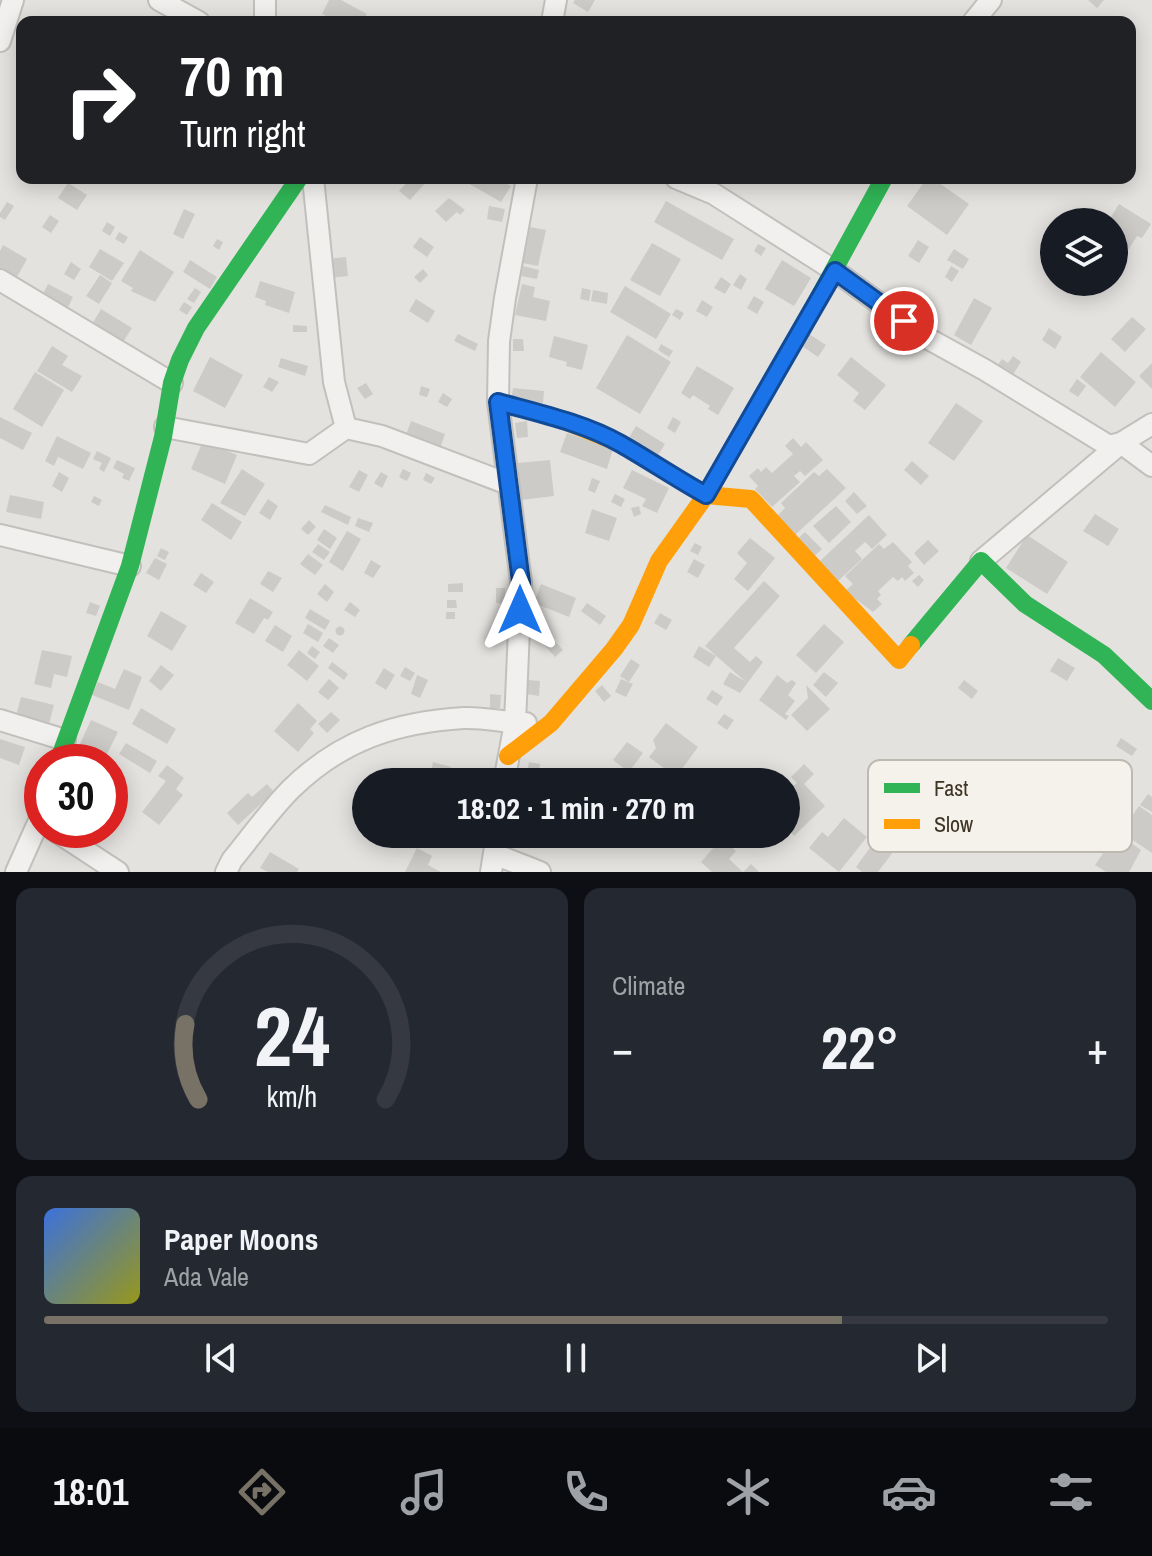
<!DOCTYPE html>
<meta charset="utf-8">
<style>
:root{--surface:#171b24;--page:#242831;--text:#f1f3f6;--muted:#9ea1a6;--line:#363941;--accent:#787266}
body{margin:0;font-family:"Archivo Narrow",sans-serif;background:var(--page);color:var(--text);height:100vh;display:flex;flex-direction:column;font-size:30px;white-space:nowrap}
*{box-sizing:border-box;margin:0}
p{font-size:26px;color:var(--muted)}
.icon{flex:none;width:44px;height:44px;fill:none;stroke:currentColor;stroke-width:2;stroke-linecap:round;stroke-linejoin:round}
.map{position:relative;height:872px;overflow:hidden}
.side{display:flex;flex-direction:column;gap:16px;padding:16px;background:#0d0f14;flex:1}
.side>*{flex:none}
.banner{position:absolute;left:16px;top:16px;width:1120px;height:168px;border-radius:16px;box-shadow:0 4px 20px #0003;background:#202124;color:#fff;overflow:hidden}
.buttons{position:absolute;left:1040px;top:208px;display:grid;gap:16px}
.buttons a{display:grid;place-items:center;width:88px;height:88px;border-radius:50%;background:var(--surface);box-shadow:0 4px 20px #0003;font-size:40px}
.speed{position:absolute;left:24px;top:744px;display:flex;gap:16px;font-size:40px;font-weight:700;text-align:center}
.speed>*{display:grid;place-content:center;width:104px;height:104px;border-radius:50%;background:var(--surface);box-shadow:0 4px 20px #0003;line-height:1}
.speed .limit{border:12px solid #d22;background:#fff;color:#111}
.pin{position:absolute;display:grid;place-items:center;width:68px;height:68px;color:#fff;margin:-34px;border:4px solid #fff;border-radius:50%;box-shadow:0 2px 8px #0007}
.me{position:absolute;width:88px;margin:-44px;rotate:0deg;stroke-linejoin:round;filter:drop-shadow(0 0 6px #0008)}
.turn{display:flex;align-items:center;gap:28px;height:168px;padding:0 32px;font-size:36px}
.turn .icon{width:104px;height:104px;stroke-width:2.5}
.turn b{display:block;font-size:56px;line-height:68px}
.big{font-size:60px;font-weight:700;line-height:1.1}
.side .widget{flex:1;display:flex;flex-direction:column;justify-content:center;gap:12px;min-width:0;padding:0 28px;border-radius:16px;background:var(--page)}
.side .dial{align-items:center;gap:0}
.dial svg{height:208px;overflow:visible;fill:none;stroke:var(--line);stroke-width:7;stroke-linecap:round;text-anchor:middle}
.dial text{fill:var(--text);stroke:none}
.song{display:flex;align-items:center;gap:24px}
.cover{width:96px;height:96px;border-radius:12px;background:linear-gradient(135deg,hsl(220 70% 55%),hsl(60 70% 35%))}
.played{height:8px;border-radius:4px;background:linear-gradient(90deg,var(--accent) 75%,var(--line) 75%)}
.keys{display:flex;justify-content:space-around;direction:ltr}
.heat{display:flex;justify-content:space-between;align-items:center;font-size:44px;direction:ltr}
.side .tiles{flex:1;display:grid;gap:16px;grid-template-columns:1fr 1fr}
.widget:last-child{grid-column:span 2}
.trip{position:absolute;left:352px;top:768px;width:448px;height:80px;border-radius:40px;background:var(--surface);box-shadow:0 4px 20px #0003;font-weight:700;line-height:80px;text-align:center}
.menu{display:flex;height:128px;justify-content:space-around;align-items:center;background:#090b0e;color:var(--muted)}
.menu .icon{width:56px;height:56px}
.menu .current{color:var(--accent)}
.menu b{font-size:36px;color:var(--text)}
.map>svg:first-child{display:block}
</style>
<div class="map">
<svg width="1152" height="872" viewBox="0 0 1152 872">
<rect width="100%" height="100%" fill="#e4e2df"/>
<path fill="#cccbc7" d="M329 0H341L367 14 363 22H338L322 14Z
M575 0H595L588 12 573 3Z
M1088 0H1104L1097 8Z
M411 178 428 180 410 200 399 191Z
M459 178H496L511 186 501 202Z
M927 178H932L969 204 947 235 907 206Z
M68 183 87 195 77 210 58 198Z
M449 198 465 210 460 215 457 212 446 222 435 211Z
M666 201 734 239 722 260 654 222Z
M7 202 14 206 5 220 0 217V213Z
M1119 204 1151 224 1142 238 1137 236 1117 268 1114 266V222H1108Z
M489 206 505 209 502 222 487 219Z
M184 209 195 214 183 239 173 234Z
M50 215 59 221 51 233 42 227Z
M107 222 115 227 110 236 102 231Z
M530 227 546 230 538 266 523 263Z
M119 232 128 237 124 244 115 239Z
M420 237 434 247 427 257 413 247Z
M217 239 223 242 219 250 213 246Z
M918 240 929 247 919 263 908 256Z
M652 243 681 259 660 296 630 280Z
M758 244 766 248 761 256 754 251Z
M3 245 27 259 14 282 0 274V251Z
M100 249 124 263 112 281 89 267Z
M954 249 969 259 963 269 947 260Z
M140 250 174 272 155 302 131 291 133 288 121 281Z
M346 257 348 276 328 278 326 259Z
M190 260 217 277 210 289 183 272Z
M782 260 811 278 794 306 765 289Z
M71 262 81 269 74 280 64 274Z
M523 266 539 270 537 279 521 276Z
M951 266 959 271 952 282 945 277Z
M423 269 428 275 420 283 414 277Z
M740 274 747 279 741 290 733 285Z
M100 275 112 283 99 304 86 296Z
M721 277 731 284 725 294 714 288Z
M260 281 295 292 289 313 265 305 266 301 255 297Z
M48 284 73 297 65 313 40 300Z
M522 284 535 287 533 297 550 301 546 321 515 315Z
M625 286 671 314 656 339 610 312Z
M195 288 201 292 194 303 187 299Z
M582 288 591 290 589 301 580 299Z
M593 290 608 293 607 304 591 301Z
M754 296 764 302 757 314 747 308Z
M974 298 992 308 971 345 954 335Z
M416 299 435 311 428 323 409 311Z
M702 300 713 307 707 317 696 311Z
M184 302 192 307 187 315 179 310Z
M101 309 132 328 121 345 91 326Z
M676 309 684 313 680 320 672 315Z
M1132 317 1146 329 1125 352 1111 339Z
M293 325 307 326V332H293Z
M1049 328 1062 337 1055 349 1042 340Z
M458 334 478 344 475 351 454 341Z
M809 334 826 345 818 357 802 346Z
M627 335 671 362 640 414 596 388Z
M554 336 588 345 582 370 566 366 567 362 549 357Z
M513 339H523L524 351H513Z
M661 344 673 351 669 357 658 350Z
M52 346 68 356 62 365 82 376 72 392 37 371Z
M1101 352 1136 382 1115 407 1080 377Z
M1013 356 1021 362 1010 379 995 369 1002 359 1008 363Z
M210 357 243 375 225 408 193 391Z
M851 357 886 385 865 410 853 401 859 393 837 375Z
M281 358 308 366 305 376 278 367Z
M1152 363V389L1139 376Z
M697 366 734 388 718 415 708 409 710 406 693 395 690 399 681 393Z
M35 372 64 390 42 427 13 409Z
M269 377 279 382 272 392 263 387Z
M1077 379 1086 386 1078 397 1069 391Z
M366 383 373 394 365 399 357 388Z
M421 386 430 389 427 397 419 395Z
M513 388 544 391 543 403 511 401Z
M443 393 452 399 447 407 438 402Z
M956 403 983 421 954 461 928 443Z
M0 417 32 433 23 450 0 438Z
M673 417 681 422 675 433 667 428Z
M411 421 445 434 439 451 405 438Z
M527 421 528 437 517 438 515 423Z
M636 426 665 444 656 459 627 441Z
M567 433 613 449 607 469 560 452Z
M57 436 91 453 83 469 58 457 54 466 45 461Z
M793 438 801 447 806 442 823 460 805 476 800 471 794 476 800 482 772 507 755 489 758 486 749 476 758 468 761 472 766 467 772 473 793 454 785 446Z
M203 441 237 455 225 484 191 469Z
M97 451 111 458 104 472 99 469 102 463 93 459Z
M117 460 135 468 129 481 122 478 124 474 113 468Z
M550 460 554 496 521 500 518 463Z
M912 461 929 476 921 485 904 470Z
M242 469 265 484 245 516 220 503Z
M403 469 411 473 407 481 399 477Z
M827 469 846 488 795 535 777 516 785 508 781 503 814 472 819 476Z
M359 470 368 475 359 492 349 487Z
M632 470 669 488 657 513 642 506 646 499 623 488Z
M59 472 69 478 62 492 52 486Z
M381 472 388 476 382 488 374 483Z
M426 473 435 478 431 484 423 480Z
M592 478 600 481 595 493 588 490Z
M854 492 867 506 857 514 845 501Z
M615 494 625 499 621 507 611 502Z
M10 495 44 502 41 519 6 512Z
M94 496 102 500 99 506 91 502Z
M268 499 278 506 270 520 259 513Z
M212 503 242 522 231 540 201 520Z
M325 505 351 517 348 525 321 512Z
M639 506 641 514 634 517 631 508Z
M836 506 851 522 829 543 813 526Z
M592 509 617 518 609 541 585 533Z
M1095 514 1119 529 1108 546 1083 531Z
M869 515 887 535 872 549 865 542 855 551 862 559 838 581 820 561Z
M358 518 373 523 369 532 355 526Z
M309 520 316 527 308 535 301 529Z
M324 529 337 538 330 549 317 540Z
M347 531 361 539 343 571 329 562Z
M805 532 822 549 811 559 795 541Z
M1027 535 1068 562 1047 594 1006 568Z
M750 538 775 558 748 591 734 579 747 563 737 553Z
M928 540 939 551 924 565 914 553Z
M893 542 912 562 908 566 914 573 905 581 902 577 898 581 893 577 878 591 881 595 877 599 882 604 873 612 845 591 853 584 845 576 879 544 884 549Z
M695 543 702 547 698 555 690 551Z
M318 544 330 552 324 560 312 552Z
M161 548 169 552 165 560 157 556Z
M308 554 323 565 315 575 300 564Z
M155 558 167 564 159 580 146 573Z
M694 559 705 565 698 578 687 572Z
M371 560 381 566 373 578 364 573Z
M268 571 282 578 273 592 260 584Z
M201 573 214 582 206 593 193 585Z
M919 575 924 580 918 587 912 581Z
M764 581 780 596 734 648 750 662 756 656 763 662 740 693 723 684 730 672 746 682 705 646Z
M463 583V592H448V584Z
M325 584 334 592 327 602 317 594Z
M541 584 576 598 569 617 534 603Z
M496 588H505V604L496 603Z
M250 598 273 612 268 620 264 618 254 634 235 623Z
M447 600H456L457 608H447Z
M90 602 100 606 96 616 86 613Z
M350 602 360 610 355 617 344 610Z
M587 603 606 616 600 625 581 611Z
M310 609 330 621 325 630 305 618Z
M161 611 187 626 172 651 147 636Z
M446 612H455V619H446Z
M660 613 672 620 666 630 654 623Z
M308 624 323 633 318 642 303 633Z
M824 624 844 642 816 673 796 655Z
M275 625 292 636 283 652 265 641Z
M335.5 631a4.5 4.5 0 1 1 9 0a4.5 4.5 0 1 1-9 0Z
M547 632 563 650 555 657 539 639Z
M329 638 339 645 333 653 323 646Z
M312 646 320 652 315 659 307 653Z
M699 646 716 656 709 667 693 657Z
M42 650 72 656 67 677 54 674 51 688 34 684Z
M299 650 319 666 307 681 287 665Z
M1058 658 1075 668 1067 681 1050 671Z
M631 659 640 665 629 682 620 676Z
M332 662 348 674 344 680 328 668Z
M161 665 174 675 161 691 149 681Z
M405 667 415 673 410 681 400 676Z
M384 668 395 675 386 690 375 683Z
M124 669 142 677 129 710 92 695 98 682 115 689Z
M824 672 838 683 826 697 813 685Z
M417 675 428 680 420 698 411 694Z
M777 675 787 683 792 680 796 683 788 695 795 701 785 714 789 716 786 720 759 700Z
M329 679 339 688 328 700 318 692Z
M621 679 633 684 626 697 615 692Z
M528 680 540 681 539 696 527 694Z
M964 680 978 691 972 699 958 688Z
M602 685 611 696 604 702 595 691Z
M806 685 830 709 807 731 791 715 808 698Z
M712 690 723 697 717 706 706 699Z
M490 694 501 695 500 708H490Z
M21 697 54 705 49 724 16 716Z
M298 703 317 721 310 729 314 733 298 752 274 731Z
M141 708 176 729 167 744 132 724Z
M331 712 340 720 327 733 318 724Z
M724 714 734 720 727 730 717 723Z
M91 720 118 732 106 756 80 744Z
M666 723 698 747 676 777 649 757 656 748 653 740Z
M1121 738 1137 749 1132 756 1116 746Z
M0 739 25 747 19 765 0 758Z
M627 742 643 753 629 772 613 760Z
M126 743 157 761 150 773 119 754Z
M76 750 88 755 85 762H71Z
M433 762 451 767 447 782H429Z
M529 762 540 764 538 779 526 777Z
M804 764 814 774 804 784 825 806 794 836 786 827V793L797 783 791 777Z
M167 765 184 778 176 789 183 795 159 825 142 812 166 781 158 776Z
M267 784 274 792 238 825 227 813 248 793 252 797Z
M366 786V809L356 802Z
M1148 794 1152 797V812L1140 805Z
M1139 806 1152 815V853L1121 832Z
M844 818 867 837 839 872 809 848 822 832 828 837Z
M1117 833 1141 850 1129 872H1106L1095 865Z
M420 834H466L462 847Z
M879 835 896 848 878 872H862L856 867Z
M722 838 736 851 729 859 743 872H712L701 862Z
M417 848 432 856 428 865 441 872H405Z
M270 852 299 869 297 872H268L260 868Z
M751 864 759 872H743Z"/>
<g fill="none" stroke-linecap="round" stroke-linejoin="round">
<defs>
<path id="street" d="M159 0 199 22
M265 22V0
M552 22 556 0
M973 22 991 0
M0 41 13 0
M313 178 334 382 346 428
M676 178 714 194 835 271 927 338 985 370 1109 446 1121 443 1152 466
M0 280 172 383
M165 427 309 454 346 428 382 436 508 484
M0 535 130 566
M981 561 1121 443 1152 424
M0 720 65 740
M504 782 515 723 521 582 498 402 499 341 505 298 527 178
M54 830 118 872
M494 854 540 872
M16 872 42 814
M226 872 232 860C251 837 270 810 291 789 341 740 396 722 464 718 485 717 505 723 526 723
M491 872 497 834"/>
</defs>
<use href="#street" stroke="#c2c0bd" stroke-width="24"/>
<use href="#street" stroke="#f1f0ee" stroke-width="20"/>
<path stroke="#30b455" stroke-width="18" d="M796 339 884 178
M911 645 981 561 1025 604 1104 655 1152 701
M58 762 130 566 163 437 172 383 180 360 196 328 299 178"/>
<path stroke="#ff9f0a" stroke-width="18" d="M498 402 554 417 619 443 706 495 751 499 899 660 911 645
M508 756 551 723 614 649 631 625 659 561 706 495 796 339"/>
</g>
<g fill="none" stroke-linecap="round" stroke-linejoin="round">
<defs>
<path id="route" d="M520 610 521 582 498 402C538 413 584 423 621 444 649 460 677 479 706 495L835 271 904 321"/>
</defs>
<use href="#route" stroke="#114b97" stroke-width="20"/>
<use href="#route" stroke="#1a73e8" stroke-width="14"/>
</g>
<rect x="868" y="760" width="264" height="92" rx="12" fill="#f5f1eb" stroke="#beb9b0" stroke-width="2"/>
<rect x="884" y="783" width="36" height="10" fill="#30b455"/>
<rect x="884" y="819" width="36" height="10" fill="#ff9f0a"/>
<g font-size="22" fill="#3e3625">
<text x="934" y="796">Fast</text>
<text x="934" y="832">Slow</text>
</g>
</svg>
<div class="buttons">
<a><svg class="icon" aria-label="layers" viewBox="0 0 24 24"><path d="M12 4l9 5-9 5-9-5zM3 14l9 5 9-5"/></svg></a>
</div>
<div class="speed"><div class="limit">30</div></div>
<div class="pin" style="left:904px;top:321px;background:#d93025"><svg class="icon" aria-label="arrive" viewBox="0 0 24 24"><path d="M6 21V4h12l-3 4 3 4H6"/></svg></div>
<svg class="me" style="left:520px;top:610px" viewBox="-20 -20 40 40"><path d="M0-17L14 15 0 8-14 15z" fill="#1a73e8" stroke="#fff" stroke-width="4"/></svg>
<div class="trip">18:02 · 1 min · 270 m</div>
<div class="banner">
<div class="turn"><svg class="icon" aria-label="right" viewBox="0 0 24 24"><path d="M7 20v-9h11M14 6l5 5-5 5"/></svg><div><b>70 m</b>Turn right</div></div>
</div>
</div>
<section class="side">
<div class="tiles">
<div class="widget dial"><svg viewBox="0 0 100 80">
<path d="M14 69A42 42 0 1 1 86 69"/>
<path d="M14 69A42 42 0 0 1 9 40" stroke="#787266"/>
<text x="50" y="56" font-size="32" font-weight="700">24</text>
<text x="50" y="72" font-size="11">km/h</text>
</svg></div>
<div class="widget"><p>Climate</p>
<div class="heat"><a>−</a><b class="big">22°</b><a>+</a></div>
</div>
<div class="widget">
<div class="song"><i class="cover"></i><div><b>Paper Moons</b><p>Ada Vale</p></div></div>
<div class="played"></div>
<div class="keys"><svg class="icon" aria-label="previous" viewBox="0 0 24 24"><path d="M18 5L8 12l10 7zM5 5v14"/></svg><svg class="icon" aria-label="pause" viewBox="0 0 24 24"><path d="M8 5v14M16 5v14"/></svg><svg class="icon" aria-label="next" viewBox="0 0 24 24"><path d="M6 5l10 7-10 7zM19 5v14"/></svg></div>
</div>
</div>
</section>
<nav class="menu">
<b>18:01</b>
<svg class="icon current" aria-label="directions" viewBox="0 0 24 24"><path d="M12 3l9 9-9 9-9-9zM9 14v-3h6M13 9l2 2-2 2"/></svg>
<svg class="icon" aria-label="music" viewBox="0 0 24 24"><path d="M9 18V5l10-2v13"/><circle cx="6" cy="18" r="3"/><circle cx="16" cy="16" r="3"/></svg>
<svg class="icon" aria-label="phone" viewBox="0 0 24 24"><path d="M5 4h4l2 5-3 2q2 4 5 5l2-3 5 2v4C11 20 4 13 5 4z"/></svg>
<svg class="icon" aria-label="climate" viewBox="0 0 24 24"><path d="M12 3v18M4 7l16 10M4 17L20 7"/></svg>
<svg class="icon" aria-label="car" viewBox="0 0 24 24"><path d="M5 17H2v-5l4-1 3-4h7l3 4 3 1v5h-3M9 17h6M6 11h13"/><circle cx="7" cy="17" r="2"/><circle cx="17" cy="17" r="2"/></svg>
<svg class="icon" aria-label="filters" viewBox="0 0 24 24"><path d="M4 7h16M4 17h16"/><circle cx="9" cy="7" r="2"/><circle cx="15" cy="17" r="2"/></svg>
</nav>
